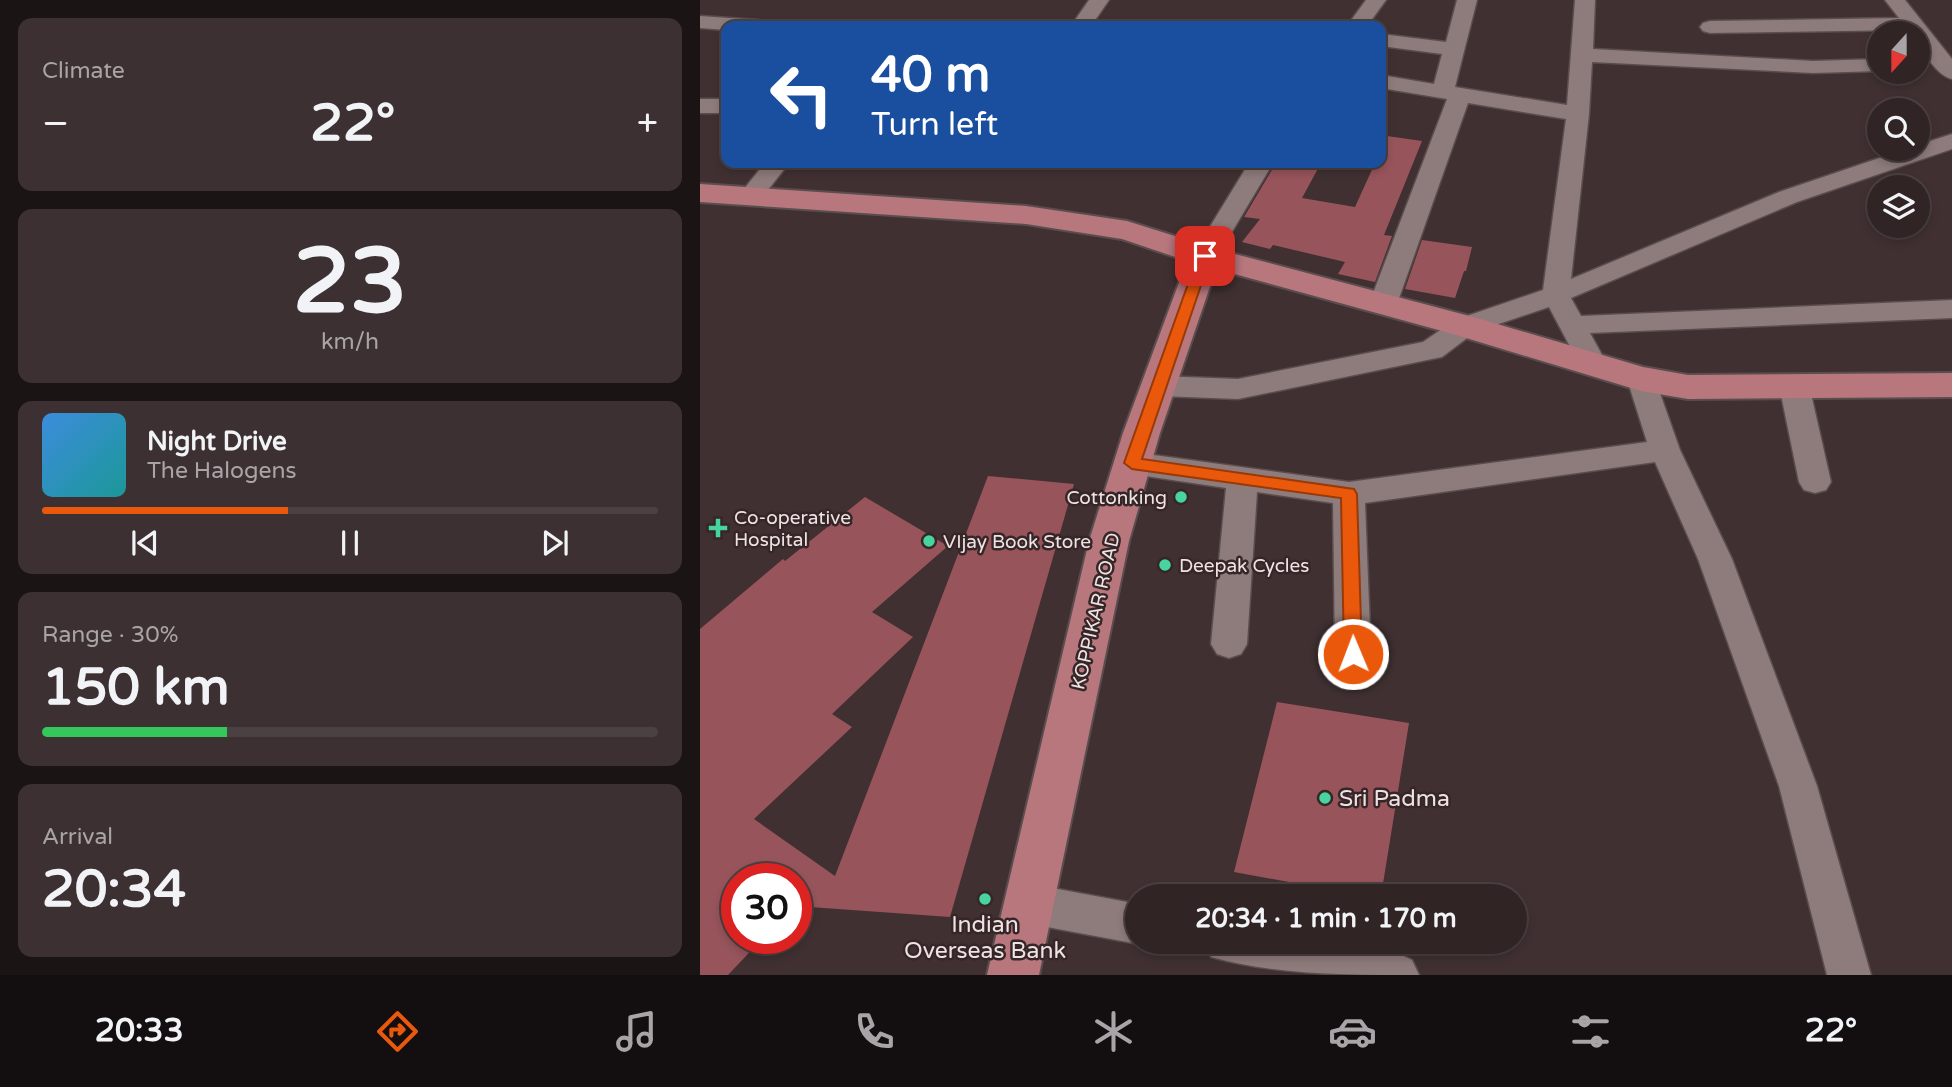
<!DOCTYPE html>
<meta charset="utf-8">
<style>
:root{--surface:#302425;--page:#3c3032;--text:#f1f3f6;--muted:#a8a4a7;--line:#4b4142;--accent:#ea580c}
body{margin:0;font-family:"Varela Round",sans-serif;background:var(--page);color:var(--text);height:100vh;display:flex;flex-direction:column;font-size:26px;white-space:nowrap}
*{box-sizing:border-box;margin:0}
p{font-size:23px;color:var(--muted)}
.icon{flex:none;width:38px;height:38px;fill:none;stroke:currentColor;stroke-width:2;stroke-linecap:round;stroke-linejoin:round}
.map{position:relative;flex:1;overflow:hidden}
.side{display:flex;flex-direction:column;gap:18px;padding:18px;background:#1a1414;width:700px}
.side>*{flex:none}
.guide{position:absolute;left:21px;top:21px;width:665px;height:147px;border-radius:14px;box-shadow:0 4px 10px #0003,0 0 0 2px var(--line);background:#1a4fa0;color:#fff;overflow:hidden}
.needle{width:46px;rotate:201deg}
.fabs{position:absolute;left:1167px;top:21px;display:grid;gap:14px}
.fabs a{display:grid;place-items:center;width:63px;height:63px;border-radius:50%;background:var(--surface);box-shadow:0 4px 10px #0003,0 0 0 2px var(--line);font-size:35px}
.speed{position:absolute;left:21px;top:863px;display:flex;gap:14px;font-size:35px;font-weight:700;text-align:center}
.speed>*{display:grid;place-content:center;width:91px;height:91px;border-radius:50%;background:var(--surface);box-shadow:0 4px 10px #0003,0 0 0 2px var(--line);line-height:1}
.speed .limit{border:10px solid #d22;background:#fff;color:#111}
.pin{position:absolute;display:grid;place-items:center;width:60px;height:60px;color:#fff;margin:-30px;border-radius:14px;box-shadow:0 4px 10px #0006}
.me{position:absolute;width:77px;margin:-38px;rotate:359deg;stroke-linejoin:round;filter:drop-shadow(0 0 5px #0008)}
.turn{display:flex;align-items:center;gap:24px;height:147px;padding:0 35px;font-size:32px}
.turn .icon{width:91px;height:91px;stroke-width:2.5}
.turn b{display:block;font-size:49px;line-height:60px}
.big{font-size:52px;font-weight:800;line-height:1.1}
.side .card{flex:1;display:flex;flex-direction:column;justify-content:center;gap:10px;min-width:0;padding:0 24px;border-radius:14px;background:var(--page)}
.side .dial{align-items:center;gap:0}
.dial b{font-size:91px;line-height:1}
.song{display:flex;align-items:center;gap:21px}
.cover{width:84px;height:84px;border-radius:10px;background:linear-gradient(135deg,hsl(210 70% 55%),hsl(180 70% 35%))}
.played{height:7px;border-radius:4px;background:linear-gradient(90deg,var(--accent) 40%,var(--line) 40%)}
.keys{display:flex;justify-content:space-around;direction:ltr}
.heat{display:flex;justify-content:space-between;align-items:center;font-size:38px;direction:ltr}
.charge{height:10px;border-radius:5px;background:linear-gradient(90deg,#34c759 30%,var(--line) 0)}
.trip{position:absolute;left:425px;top:884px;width:402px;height:70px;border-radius:35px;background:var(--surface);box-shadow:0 4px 10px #0003,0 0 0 2px var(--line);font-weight:800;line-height:70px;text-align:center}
.menu{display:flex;height:112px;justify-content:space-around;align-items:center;background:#130e0f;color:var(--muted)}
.menu .icon{width:49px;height:49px}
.menu .current{color:var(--accent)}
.menu b{font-size:32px;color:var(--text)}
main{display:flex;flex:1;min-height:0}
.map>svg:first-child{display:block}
</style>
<main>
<section class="side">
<div class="card"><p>Climate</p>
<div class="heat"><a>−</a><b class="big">22°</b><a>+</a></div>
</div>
<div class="card dial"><b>23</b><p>km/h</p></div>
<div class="card">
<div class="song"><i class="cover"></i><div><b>Night Drive</b><p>The Halogens</p></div></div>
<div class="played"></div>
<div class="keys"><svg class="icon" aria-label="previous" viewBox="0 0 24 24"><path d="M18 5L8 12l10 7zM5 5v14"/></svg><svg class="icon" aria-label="pause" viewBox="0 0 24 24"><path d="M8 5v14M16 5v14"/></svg><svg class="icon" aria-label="next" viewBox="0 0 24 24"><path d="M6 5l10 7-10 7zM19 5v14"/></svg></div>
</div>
<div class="card"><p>Range · 30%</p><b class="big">150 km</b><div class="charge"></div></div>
<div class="card"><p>Arrival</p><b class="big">20:34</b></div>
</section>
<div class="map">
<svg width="1252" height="975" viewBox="0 0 1252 975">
<rect width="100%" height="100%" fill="#403031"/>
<path fill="#97545b" d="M687 136 722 141 684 235 692 236 675 282 638 274 645 262 573 245 570 249 542 242 560 219 544 217 576 163H621L602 198 655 207 675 163H681V150Z
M722 240 772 247 766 271H764L755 298 705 289Z
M288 476 374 484 250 917 96 906V878H37V938H63L28 975H0V629L83 559 85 561 165 497 248 546 172 612 213 637 132 714 152 727 54 819 135 876Z
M577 702 709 723 681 896H665L534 872Z"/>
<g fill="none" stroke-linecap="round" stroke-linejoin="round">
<defs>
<path id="minor" d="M389 0H409L391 26H371Z
M666 0H686L667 26H647Z
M757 0H777L755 87 867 105 875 0H895L893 49 1113 61 1180 59V71L1113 73 892 62 889 114 871 279 1079 192 1206 149H1218V145L1252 134V149L1097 202 871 298 881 316 1252 300V318L890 333 907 364 903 371 893 373 883 371 849 307 775 332 742 357 732 359 538 399 459 396 449 393 444 386 449 379 459 376 538 379 723 342 755 320 843 290 866 119 768 103 697 304 693 310 683 313 673 310 669 304 747 99 681 88V75L734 84 742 54 681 46V34L746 42Z
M1185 0H1205L1252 59V79C1237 76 1218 48 1218 33H1210L1208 30 1010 33 1003 31 1000 27 1003 23 1010 21 1199 18Z
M0 16 58 20 65 22 68 26H26V30L0 28Z
M0 99H26V113H0Z
M65 163H89L60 200 51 202 42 200 39 195Z
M549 163H573L514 262 505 264 496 262 492 256Z
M941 369 951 372 955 379 980 450 1032 559 1117 786 1171 975H1127L1079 786 998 559 955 462 665 503 671 654 666 664 653 669 640 664 635 654 633 503 557 492 547 644 541 654 529 658 517 654 511 644 526 488 432 474 421 471 417 463 421 455 432 452 649 482 947 442 927 379 931 372Z
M1094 375 1104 378 1109 385 1131 482 1126 490 1115 493 1104 490 1099 482 1079 385 1084 378Z
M331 884 438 904V942H445L438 944 331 924 316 918 310 904 316 890Z
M505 942H634L697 953 712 960 719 975C650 975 576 975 511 957Z"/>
<path id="major" d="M0 184 326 206 427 221 516 249 777 318 943 367 988 375 1252 373V397L988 399 941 391 753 334 516 269 460 433 429 541 339 975H287L389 541 423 433 487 261 422 239 326 224 0 202Z"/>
</defs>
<use href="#minor" stroke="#5a4d4e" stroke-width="3"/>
<use href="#major" stroke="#5a4d4e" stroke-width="4"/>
<use href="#minor" fill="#8e7b7c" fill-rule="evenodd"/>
<use href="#major" fill="#b7777d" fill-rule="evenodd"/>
</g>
<path fill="#ea580c" stroke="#983908" stroke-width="2" d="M505 252 511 256 442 459 654 489 657 494 662 654 659 659 653 662 647 659 644 654 641 498 432 469 424 463 498 256Z"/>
<g fill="#47d49e" stroke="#362627" stroke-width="2.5">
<circle cx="481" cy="497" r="7"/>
<path d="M14.5 517.5h7v7h7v7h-7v7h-7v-7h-7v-7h7z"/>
<circle cx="229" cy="541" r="7"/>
<circle cx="465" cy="565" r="7"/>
<circle cx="625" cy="798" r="7"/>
<circle cx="285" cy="899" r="7"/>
</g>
<g text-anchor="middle" stroke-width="5" stroke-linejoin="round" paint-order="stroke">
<g font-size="19" fill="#eee3e4" stroke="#362627" text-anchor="start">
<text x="467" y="504" text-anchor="end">Cottonking</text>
<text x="34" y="524">Co-operative<tspan x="34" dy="22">Hospital</tspan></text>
<text x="243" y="548">VIjay Book Store</text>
<text x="479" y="572">Deepak Cycles</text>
</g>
<g font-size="19" fill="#eee3e4" stroke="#362627">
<text transform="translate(395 611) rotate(-77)" y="7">KOPPIKAR ROAD</text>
</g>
<g font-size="23" fill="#eee3e4" stroke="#362627" text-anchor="start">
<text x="639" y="806">Sri Padma</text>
<text x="285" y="932" text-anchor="middle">Indian<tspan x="285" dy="26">Overseas Bank</tspan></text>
</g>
</g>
</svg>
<div class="fabs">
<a><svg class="needle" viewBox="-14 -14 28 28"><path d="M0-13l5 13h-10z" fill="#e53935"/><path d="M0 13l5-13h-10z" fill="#a8a4a7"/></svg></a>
<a><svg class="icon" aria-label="search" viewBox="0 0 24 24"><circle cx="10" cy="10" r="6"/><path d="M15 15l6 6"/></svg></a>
<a><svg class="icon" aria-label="layers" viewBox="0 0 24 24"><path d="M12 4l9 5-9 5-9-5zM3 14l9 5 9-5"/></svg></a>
</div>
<div class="speed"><div class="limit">30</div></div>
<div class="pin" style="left:505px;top:256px;background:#d93025"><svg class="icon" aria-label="arrive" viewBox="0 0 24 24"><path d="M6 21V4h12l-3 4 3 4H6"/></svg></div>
<svg class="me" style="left:653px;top:654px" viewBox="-20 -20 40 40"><circle r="17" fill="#ea580c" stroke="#fff" stroke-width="3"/><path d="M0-11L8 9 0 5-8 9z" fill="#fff"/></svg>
<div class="trip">20:34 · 1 min · 170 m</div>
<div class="guide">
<div class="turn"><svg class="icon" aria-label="left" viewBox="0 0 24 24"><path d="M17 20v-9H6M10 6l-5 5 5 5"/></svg><div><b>40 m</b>Turn left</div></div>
</div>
</div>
</main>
<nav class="menu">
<b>20:33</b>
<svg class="icon current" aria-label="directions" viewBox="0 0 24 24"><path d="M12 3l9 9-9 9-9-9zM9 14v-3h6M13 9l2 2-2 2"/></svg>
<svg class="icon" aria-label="music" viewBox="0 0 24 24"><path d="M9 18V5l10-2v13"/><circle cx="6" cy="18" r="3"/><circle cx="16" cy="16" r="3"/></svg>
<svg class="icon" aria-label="phone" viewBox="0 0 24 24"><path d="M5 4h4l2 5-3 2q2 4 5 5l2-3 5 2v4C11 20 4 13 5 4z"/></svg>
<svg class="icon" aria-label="climate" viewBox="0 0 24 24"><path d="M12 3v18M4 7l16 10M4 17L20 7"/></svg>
<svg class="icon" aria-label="car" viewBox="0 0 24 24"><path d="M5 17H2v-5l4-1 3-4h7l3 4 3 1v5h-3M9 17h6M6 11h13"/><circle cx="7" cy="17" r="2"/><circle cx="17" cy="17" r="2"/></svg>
<svg class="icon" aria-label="filters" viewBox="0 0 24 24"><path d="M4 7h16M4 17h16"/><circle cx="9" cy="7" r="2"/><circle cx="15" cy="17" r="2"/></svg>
<b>22°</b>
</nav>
